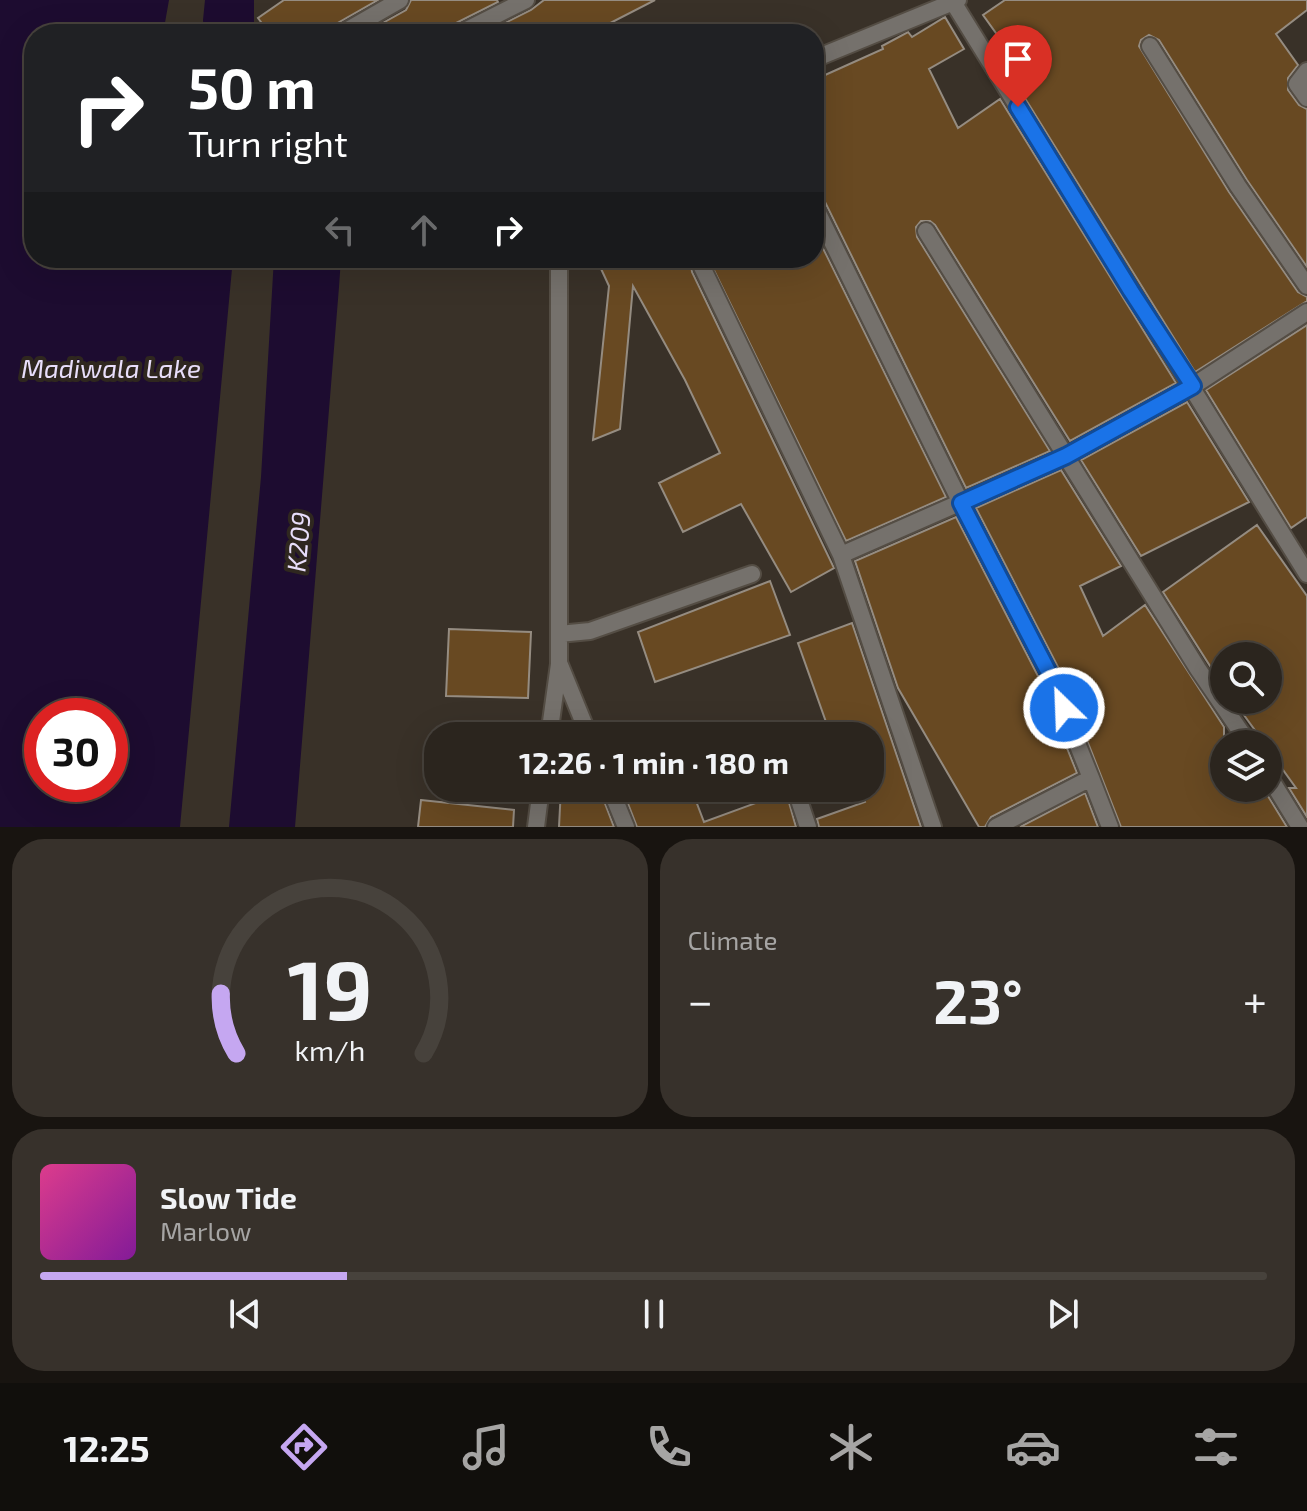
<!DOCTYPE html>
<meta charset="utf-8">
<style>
:root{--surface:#2b251e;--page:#37312b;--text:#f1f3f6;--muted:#a6a5a4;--line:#47423c;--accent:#c5a7f1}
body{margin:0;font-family:"Exo 2",sans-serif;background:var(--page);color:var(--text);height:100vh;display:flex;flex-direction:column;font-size:30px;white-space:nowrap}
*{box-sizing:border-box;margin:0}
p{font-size:26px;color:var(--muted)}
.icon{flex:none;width:44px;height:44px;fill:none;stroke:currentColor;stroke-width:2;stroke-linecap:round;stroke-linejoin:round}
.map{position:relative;height:827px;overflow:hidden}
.side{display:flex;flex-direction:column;gap:12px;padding:12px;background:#181410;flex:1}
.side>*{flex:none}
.top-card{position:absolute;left:24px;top:24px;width:800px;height:244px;border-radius:32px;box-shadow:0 8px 32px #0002,0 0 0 2px var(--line);background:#202124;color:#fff;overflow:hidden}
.tools{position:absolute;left:1210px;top:642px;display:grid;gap:16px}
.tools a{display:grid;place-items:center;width:72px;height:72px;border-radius:50%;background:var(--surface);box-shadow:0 8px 32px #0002,0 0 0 2px var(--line);font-size:40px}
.speed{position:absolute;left:24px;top:698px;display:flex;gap:16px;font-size:40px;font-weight:700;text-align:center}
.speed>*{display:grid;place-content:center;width:104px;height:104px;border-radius:50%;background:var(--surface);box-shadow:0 8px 32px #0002,0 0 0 2px var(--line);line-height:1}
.speed .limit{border:12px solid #d22;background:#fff;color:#111}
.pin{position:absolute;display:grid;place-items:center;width:68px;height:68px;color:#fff;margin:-82px -34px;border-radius:50% 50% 50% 0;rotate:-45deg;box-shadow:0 0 8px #0007}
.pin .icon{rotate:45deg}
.me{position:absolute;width:88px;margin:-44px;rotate:336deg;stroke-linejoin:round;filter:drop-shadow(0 0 6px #0008)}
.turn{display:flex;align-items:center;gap:28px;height:168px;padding:0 32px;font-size:36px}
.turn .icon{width:104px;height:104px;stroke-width:2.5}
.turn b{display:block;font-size:56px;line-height:68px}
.lanes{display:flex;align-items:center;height:76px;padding:0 32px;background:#0003;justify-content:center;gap:40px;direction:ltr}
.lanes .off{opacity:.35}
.big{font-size:60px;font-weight:700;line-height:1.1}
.side .tile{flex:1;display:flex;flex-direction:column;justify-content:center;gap:12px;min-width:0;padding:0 28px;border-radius:32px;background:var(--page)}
.side .dial{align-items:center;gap:0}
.dial svg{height:208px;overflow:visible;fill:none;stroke:var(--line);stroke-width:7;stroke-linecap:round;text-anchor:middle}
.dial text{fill:var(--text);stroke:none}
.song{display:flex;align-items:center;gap:24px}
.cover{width:96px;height:96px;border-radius:12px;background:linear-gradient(135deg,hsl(330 70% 55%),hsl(290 70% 35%))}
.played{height:8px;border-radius:4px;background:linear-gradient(90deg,var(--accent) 25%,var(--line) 25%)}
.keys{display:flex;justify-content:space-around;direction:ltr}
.heat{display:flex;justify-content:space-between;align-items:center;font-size:44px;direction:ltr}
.side .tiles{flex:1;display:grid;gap:12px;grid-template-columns:1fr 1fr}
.tile:last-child{grid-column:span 2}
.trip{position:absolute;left:424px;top:722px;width:460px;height:80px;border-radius:32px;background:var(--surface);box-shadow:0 8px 32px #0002,0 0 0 2px var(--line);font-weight:700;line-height:80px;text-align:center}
.dock{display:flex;height:128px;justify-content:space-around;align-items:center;background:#110f0c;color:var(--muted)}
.dock .icon{width:56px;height:56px}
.dock .current{color:var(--accent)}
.dock b{font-size:36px;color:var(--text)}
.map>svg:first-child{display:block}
</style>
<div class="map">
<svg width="1307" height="827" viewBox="0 0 1307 827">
<rect width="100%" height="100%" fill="#393128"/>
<path fill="#1d0c30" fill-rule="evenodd" d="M0 0H169L163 34H34V258H233L180 827H0ZM110 716V784H42V716Z
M205 0H254V34H204L203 20Z
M274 258H341L339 287 295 827H229L261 477Z"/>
<path fill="#684922" stroke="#958c81" stroke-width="2" d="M284 0H378L336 24 330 34H270L258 18Z
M411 0H497L498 2 454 24 448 34H363L406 10Z
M544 0H655L589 34H483L531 10Z
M1005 0H1307V10L1276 34 1298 65 1288 78V90L1299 105 1307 109V267L1247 180 1159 40 1149 35 1141 40 1139 46 1229 192 1298 292 1307 297V301L1195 372 1018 87 1029 79 983 15Z
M945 17 964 49 929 69 958 128 1000 99 1176 383 1070 441 935 225 930 221H921L916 227 917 237 1050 451 966 488 824 200 814 194V80L883 49 882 46 908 32 912 37Z
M814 230 946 497 846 541 708 258H814Z
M596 258H696L691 265 692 272 834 568 791 592 741 504 683 532 659 483 720 453 685 380 633 286 620 429 593 440 609 286Z
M1307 325V517L1291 528 1206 390Z
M1187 402 1249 502 1141 556 1081 460Z
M1061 470 1121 566 1080 586 1103 636 1145 605 1224 727V788H1263L1287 827H1121L1059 669 976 508Z
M956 517 1039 678 1077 773 991 817 985 827H979L898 688 855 561Z
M1257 525 1307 596V817L1289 788H1296L1268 749V744H1265L1233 700H1268V656H1224V688L1163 592Z
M770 581 790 635 655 682 638 632Z
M852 623 921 827H819L817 819 865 802 860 788H870V736H831L798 643Z
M449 629 531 632 528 698 446 696Z
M561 788H599L614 827H559Z
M622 788H691L704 822 786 792 796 827H637Z
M1085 793 1098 827H1020Z
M421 800 514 810 513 827H418Z"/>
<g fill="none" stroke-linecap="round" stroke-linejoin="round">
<defs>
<path id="street" d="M953 2 1307 574
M341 34 400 0
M459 34 526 0
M1150 46 1238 186 1307 286
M814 59 958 0
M1307 71 1297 84 1307 98
M814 205 961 503 1049 673 1091 778
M926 231 1198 669 1249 744
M702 267 841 555 933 827
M841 555 1066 456 1193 386 1307 312
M559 634 590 631 752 574
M560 665 589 736
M549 736 559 664V258
M1268 775 1300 827
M610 788 626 827
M800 803 808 827
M536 827 541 788
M996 827 1091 778 1110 827"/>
</defs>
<use href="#street" stroke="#544d44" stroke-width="20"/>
<use href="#street" stroke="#75716c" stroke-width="16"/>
</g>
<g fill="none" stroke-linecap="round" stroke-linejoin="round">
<defs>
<path id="route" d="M1018 107 1131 291 1193 386 1066 456 961 503 1049 673 1064 708"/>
</defs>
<use href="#route" stroke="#114b97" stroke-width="20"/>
<use href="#route" stroke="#1a73e8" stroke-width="14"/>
</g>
<g text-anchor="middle" stroke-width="8" stroke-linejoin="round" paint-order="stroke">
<g font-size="26" font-style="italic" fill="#e8defa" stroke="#2f271f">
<text x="111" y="378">Madiwala Lake</text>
<text transform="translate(299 542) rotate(-85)" y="9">K209</text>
</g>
</g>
</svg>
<div class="tools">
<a><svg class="icon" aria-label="search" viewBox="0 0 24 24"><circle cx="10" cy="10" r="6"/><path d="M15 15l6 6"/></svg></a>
<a><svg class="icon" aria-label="layers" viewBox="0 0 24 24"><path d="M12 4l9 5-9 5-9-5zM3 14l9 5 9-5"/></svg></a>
</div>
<div class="speed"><div class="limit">30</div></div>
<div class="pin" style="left:1018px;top:107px;background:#d93025"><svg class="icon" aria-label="arrive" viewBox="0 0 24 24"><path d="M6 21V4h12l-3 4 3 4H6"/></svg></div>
<svg class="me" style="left:1064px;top:708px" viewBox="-20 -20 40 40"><circle r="17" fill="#1a73e8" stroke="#fff" stroke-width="3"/><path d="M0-11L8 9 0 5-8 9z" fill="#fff"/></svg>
<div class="trip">12:26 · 1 min · 180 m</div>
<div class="top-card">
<div class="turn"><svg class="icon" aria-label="right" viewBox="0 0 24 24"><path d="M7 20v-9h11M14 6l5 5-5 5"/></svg><div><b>50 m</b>Turn right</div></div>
<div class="lanes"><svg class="icon off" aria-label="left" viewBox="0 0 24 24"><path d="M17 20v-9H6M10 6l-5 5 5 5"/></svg><svg class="icon off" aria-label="ahead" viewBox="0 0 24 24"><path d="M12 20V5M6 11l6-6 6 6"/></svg><svg class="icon" aria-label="right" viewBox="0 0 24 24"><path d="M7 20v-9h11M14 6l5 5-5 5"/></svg></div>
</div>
</div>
<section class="side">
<div class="tiles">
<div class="tile dial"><svg viewBox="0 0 100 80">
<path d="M14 69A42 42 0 1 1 86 69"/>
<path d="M14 69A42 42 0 0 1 8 46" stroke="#c5a7f1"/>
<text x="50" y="56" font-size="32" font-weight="700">19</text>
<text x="50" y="72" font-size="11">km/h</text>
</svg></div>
<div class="tile"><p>Climate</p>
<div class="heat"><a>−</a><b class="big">23°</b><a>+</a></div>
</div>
<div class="tile">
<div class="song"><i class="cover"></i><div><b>Slow Tide</b><p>Marlow</p></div></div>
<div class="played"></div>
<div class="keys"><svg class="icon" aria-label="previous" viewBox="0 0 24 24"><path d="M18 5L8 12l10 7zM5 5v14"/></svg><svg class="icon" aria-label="pause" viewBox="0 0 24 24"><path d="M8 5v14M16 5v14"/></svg><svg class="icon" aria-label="next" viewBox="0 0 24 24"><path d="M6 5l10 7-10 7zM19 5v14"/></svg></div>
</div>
</div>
</section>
<nav class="dock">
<b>12:25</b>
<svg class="icon current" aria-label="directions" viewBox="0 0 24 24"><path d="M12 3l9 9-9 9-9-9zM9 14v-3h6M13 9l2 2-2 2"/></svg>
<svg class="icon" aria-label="music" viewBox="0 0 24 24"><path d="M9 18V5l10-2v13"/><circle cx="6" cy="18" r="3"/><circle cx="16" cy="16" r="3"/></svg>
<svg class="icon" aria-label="phone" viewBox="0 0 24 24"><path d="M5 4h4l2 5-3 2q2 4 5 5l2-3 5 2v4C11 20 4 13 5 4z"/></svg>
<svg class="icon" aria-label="climate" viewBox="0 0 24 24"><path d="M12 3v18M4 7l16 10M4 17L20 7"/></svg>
<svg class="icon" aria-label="car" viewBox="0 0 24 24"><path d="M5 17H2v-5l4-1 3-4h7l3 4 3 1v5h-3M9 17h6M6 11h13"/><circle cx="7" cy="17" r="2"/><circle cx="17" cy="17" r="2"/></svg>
<svg class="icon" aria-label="filters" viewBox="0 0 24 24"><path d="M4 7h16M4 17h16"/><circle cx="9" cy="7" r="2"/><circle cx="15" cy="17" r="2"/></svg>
</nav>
